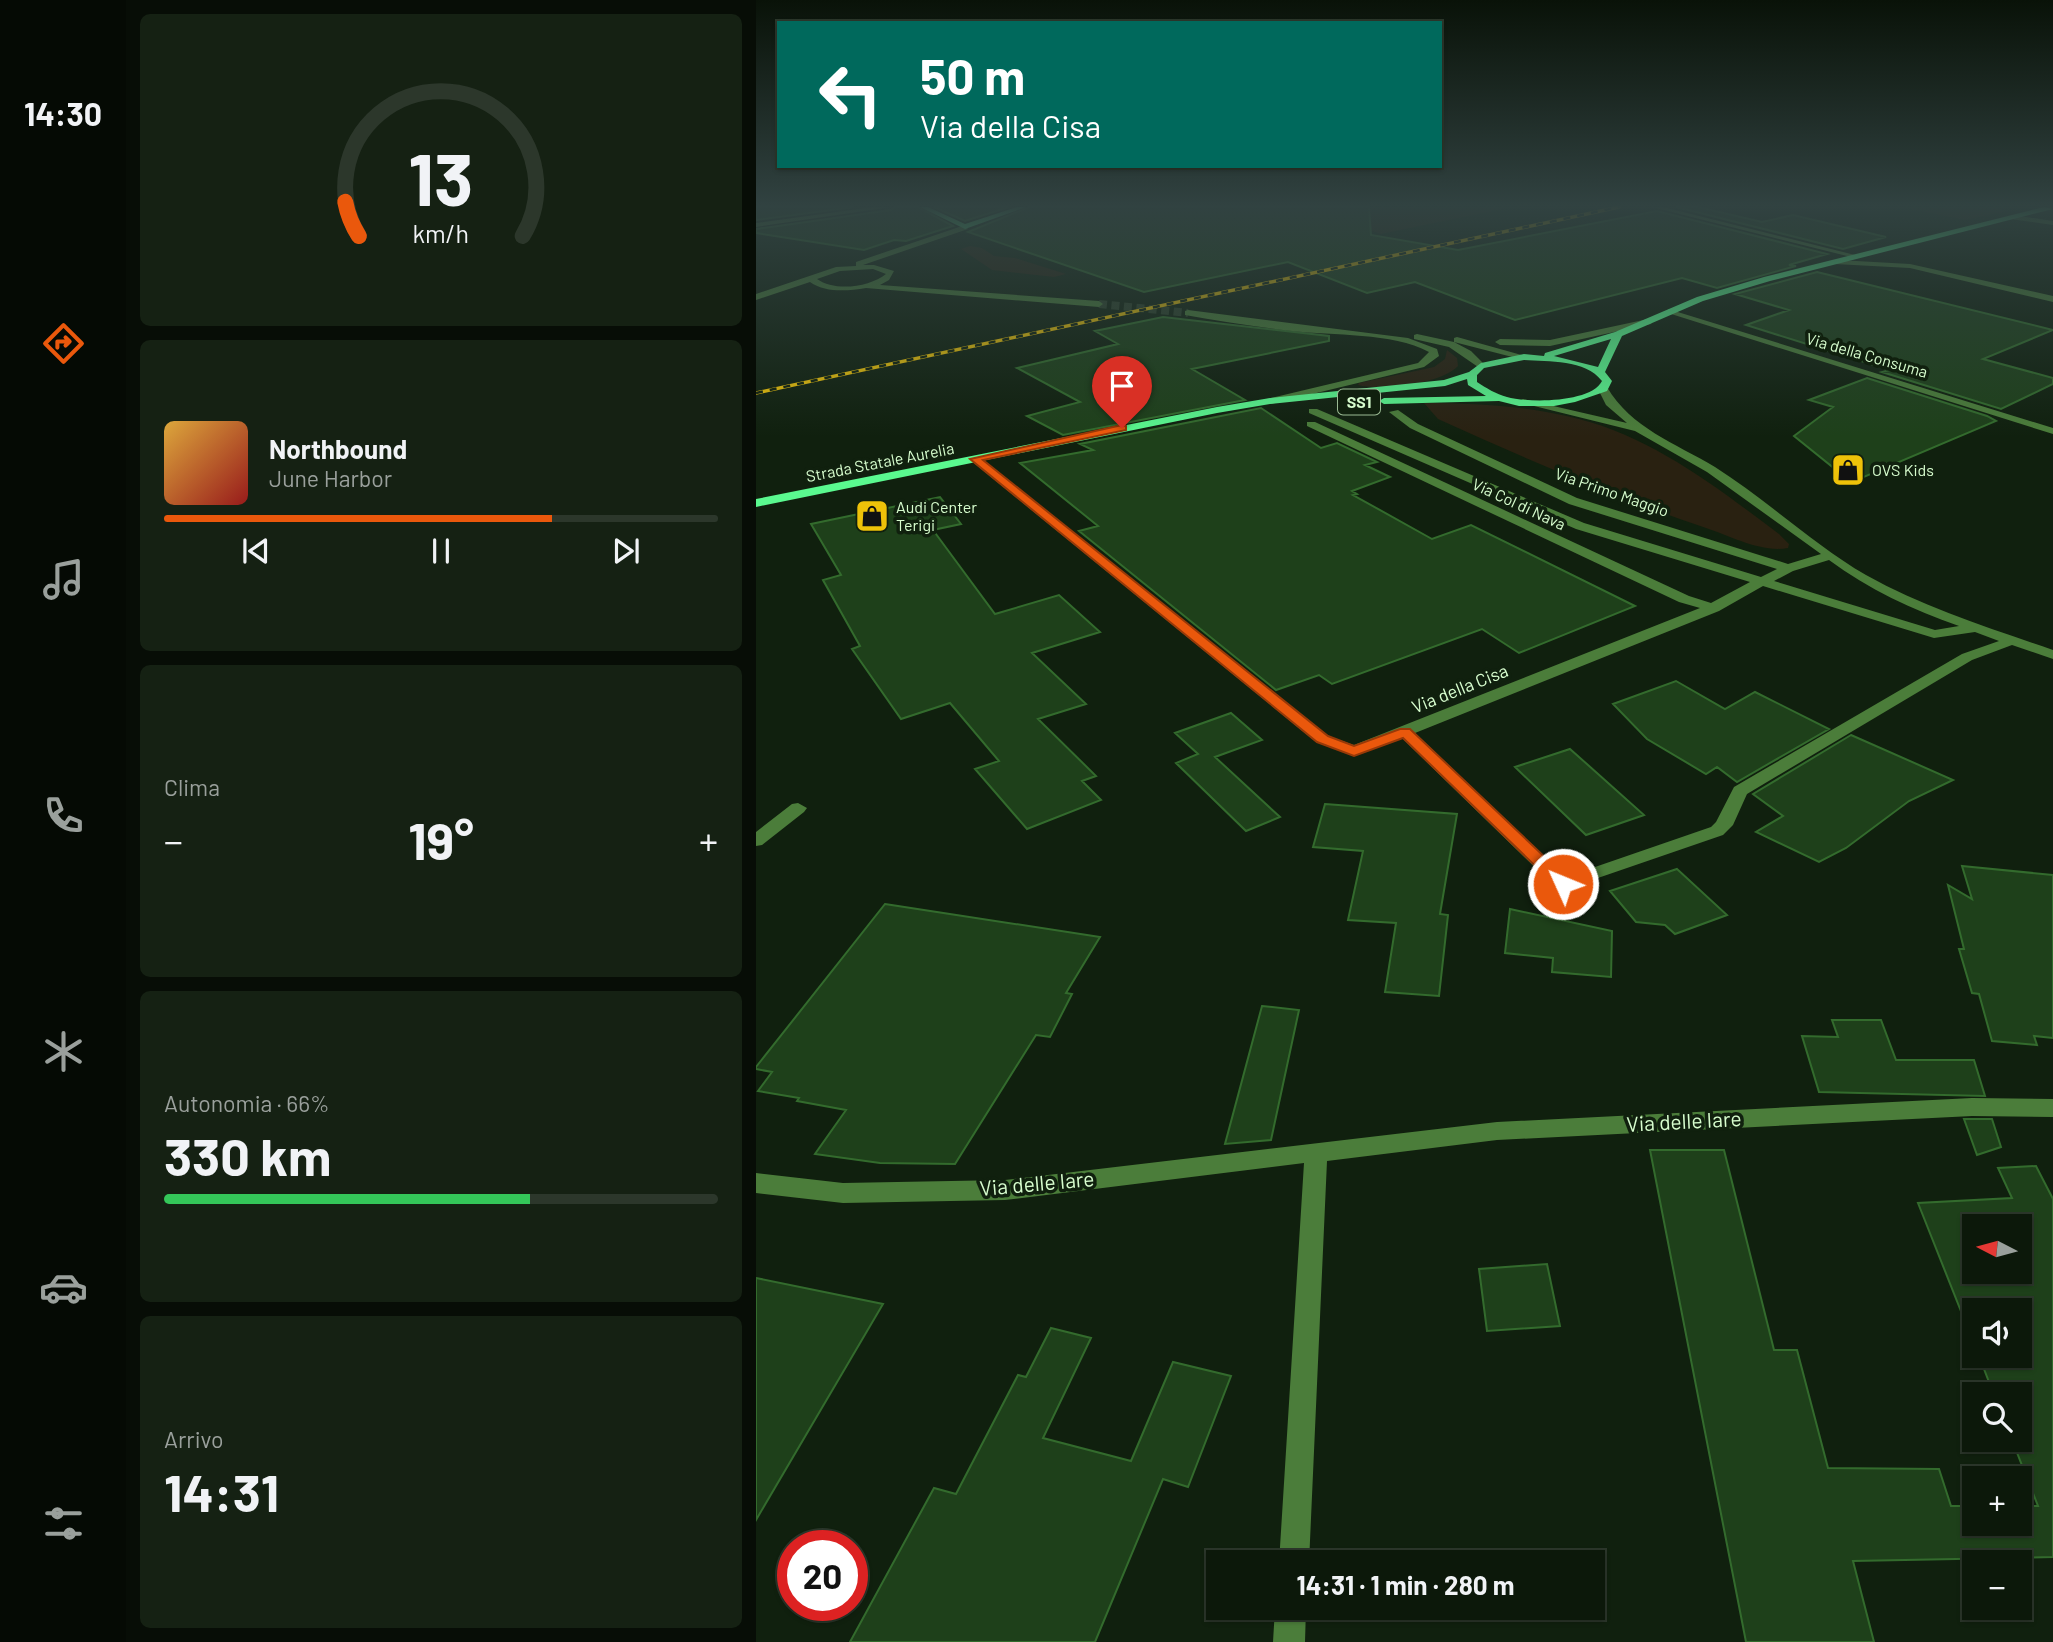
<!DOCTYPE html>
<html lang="it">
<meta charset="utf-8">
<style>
:root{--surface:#0c180a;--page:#152113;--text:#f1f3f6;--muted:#9aa09c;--line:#2c372b;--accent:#ea580c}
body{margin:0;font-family:Barlow,sans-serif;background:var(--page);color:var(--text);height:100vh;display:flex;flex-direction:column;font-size:26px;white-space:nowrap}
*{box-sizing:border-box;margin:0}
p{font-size:23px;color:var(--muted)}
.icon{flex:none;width:38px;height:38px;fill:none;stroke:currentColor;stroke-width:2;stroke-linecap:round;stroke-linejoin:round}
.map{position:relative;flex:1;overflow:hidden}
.panel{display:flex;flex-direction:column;gap:14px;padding:14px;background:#070d06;width:630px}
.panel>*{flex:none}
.banner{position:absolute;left:21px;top:21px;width:665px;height:147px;border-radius:0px;box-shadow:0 2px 5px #0004,0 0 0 2px var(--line);background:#00695c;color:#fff;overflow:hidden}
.needle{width:46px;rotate:276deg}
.fabs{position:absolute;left:1206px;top:1214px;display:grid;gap:14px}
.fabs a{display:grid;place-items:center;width:70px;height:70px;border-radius:0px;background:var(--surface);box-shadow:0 2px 5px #0004,0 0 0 2px var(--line);font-size:35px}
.speed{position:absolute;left:21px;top:1530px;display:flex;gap:14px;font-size:35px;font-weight:700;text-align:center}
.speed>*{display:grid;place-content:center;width:91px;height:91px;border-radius:50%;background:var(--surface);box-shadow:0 2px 5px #0004,0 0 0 2px var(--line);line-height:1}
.speed .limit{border:10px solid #d22;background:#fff;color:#111}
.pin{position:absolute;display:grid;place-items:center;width:60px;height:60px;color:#fff;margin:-72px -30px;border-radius:50% 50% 50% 0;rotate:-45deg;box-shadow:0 0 7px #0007}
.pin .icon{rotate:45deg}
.me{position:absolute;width:77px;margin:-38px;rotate:314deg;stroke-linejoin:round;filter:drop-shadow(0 0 5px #0008)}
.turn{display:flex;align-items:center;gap:24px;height:147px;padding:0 28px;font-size:32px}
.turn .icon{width:91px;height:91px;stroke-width:2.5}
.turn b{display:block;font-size:49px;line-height:60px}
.big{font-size:52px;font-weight:700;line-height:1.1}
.panel .tile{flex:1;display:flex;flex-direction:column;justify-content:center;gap:10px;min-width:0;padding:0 24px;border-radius:10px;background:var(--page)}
.panel .dial{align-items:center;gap:0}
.dial svg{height:182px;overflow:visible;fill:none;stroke:var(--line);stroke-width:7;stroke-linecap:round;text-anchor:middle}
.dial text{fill:var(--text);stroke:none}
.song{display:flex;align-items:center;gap:21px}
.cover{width:84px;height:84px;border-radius:10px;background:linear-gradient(135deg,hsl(40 70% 55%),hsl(0 70% 35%))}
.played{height:7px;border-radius:4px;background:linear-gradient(90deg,var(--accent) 70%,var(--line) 70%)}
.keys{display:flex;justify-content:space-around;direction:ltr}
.heat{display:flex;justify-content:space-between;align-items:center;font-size:38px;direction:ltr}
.charge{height:10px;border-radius:5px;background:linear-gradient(90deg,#34c759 66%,var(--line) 0)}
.trip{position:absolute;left:450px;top:1550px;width:399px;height:70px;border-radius:0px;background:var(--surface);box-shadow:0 2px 5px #0004,0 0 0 2px var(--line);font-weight:700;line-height:70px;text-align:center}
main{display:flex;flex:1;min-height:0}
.menu{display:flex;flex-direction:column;width:126px;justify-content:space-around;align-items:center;background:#050a04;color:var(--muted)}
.menu .icon{width:49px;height:49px}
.menu .active{color:var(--accent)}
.menu b{font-size:32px;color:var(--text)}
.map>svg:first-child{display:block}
</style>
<main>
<nav class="menu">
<b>14:30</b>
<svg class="icon active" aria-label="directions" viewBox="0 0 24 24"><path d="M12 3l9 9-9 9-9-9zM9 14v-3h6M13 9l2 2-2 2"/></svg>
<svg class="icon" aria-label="music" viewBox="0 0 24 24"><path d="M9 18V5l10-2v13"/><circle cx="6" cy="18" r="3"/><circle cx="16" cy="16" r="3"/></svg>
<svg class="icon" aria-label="phone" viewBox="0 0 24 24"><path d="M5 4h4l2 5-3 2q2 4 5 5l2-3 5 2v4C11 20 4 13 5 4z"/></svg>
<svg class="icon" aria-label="climate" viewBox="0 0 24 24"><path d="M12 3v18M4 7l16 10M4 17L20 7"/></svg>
<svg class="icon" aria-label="car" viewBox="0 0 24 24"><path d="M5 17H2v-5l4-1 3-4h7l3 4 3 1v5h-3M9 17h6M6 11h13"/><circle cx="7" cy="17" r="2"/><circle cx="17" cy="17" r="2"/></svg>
<svg class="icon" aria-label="filters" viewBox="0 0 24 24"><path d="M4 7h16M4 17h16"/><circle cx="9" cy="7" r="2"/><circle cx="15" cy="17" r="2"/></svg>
</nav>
<section class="panel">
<div class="tile dial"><svg viewBox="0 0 100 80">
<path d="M14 69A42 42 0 1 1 86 69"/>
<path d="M14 69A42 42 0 0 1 8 54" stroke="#ea580c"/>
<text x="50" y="56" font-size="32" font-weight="700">13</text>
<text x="50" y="72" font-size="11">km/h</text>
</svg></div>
<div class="tile">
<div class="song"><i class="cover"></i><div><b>Northbound</b><p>June Harbor</p></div></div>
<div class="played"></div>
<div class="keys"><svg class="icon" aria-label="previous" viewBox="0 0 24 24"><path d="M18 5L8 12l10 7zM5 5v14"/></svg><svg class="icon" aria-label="pause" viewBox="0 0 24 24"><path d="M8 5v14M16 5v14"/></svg><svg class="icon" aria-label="next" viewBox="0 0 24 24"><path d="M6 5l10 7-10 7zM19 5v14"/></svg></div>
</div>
<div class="tile"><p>Clima</p>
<div class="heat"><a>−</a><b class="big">19°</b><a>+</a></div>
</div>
<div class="tile"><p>Autonomia · 66%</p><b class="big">330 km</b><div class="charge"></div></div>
<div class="tile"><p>Arrivo</p><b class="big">14:31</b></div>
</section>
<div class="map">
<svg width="1297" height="1642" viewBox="0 0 1297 1642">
<rect width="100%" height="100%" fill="#10200e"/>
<path fill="#292111" d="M543 207H756L625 234Z
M1145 207H1236L1251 211 1209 220Z
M214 246 226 248 238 256 259 258 310 274 298 277 236 270 205 249Z
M691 350 701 358 702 366C686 384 624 391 602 385L603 383 678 367 689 359Z
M668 403C720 403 773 406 823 419 898 438 963 489 1023 534L1033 544 1032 548C1005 553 975 536 950 528 858 497 770 459 682 419Z"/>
<path fill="#1e401a" stroke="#336b2d" stroke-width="2" fill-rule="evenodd" d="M0 207H98L0 220Z
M138 207H162L197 226 150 241 138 240 108 250 0 233V229L135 210Z
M178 207H253L209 221Z
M273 207H613L615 235 702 250 901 211 1071 254 1033 265 1040 266 961 288 926 278 759 320 659 282 611 293 532 262 388 292 212 232Z
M920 207H942L1006 222 1037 215 1130 237 1087 249Z
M1061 272 1297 330 1227 359 1297 378V384L1245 409 1126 372 1134 370 990 325 1033 310 979 294Z
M407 317 573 336V341L436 369 489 400 307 435 271 416 324 402 261 368 362 344 339 331Z
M1111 378 1231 416 1240 421 1103 479 1084 473 1038 436 1077 407 1053 400Z
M505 408 565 448 581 443 621 462 609 465 634 477 596 491 601 494 597 495 676 539 715 525 879 606 763 653 726 629 576 684 563 675 520 690 323 531 342 526 264 463 337 450 324 444Z
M184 497 205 524 177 530 239 614 303 595 344 632 276 653 330 704 282 719 340 776 326 781 345 800 271 829 219 769 243 761 194 703 145 719 96 649 104 646 67 580 85 575 55 524Z
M920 681 969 709 999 692 1073 729 981 782 961 767 950 774 891 739 857 704Z
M475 713 506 740 459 757 524 817 490 831 420 763 442 754 419 733Z
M1095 735 1197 780 1153 801 1090 848 1063 862 1000 832 1027 816 997 794Z
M814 749 832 765 888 815 830 835 759 767Z
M569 804 701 814 684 914 692 915 683 996 629 992 640 923 592 920 607 851 557 847Z
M1206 866 1297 875V1038L1278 1036 1281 1045 1236 1041 1223 994 1216 993 1203 949H1208L1192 885 1216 899Z
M921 869 971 915 919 934 909 925 880 922 854 891Z
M129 904 344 937 310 993 316 994 294 1037 280 1035 199 1164 124 1163 59 1154 90 1110 41 1101 43 1098 2 1091 16 1072 0 1069V1067Z
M754 909 856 931 855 977 796 972 797 958 749 953Z
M506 1006 543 1010 515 1140 469 1144Z
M1076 1020H1125L1140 1060H1218L1229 1096 1063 1092 1046 1036 1082 1037Z
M1208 1119H1236L1245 1147 1221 1155Z
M894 1150H968L1018 1350H1041L1072 1468 1183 1469 1195 1506H1218V1524H1264V1506H1282L1256 1440H1264V1395H1238L1223 1356H1264V1311H1218V1344L1162 1203 1256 1198 1242 1168 1280 1166 1297 1199V1557L1097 1561 1118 1642H990ZM1218 1227H1264V1272H1218Z
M791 1264 804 1326 731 1331 723 1269Z
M0 1278 127 1304 0 1520Z
M295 1328 335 1338 287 1438 375 1461 417 1362 475 1376 432 1487 407 1479 339 1642H94L178 1488 200 1494 262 1375 270 1377Z"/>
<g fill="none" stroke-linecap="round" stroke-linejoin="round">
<path stroke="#2e412b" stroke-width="8" stroke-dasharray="8 4.5" stroke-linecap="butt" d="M343 304 432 313"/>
<path fill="#4b7d3a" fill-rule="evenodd" d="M117 207H135L0 227V223Z
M896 207H907L1103 256 1099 258Z
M1257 215 1297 221V225L1254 219Z
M209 225 212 229 107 265H118L138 271 133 280 124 285 343 301 347 304 343 307 110 288C91 291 70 293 54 282L0 300V294L80 267 100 266V262ZM117 269 130 274C114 287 79 292 61 279L84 271Z
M1082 260 1154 264 1297 296V302L1154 268 1079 264Z
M912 309 1297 428V434L912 313Z
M432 310 652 338 681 349 683 356 668 367 515 404 511 403V399L662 363 673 352C636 332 577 336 536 331 500 327 464 321 429 315V311Z
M892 319 896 322 895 324 794 346 744 345 739 342 744 339 794 340Z
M661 334 698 342V338L701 337 773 357 768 360 698 342 715 351 730 366 725 369 693 347 658 339V335Z
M843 387H851C875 428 919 443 959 467 1011 500 1057 544 1110 575 1169 608 1234 628 1297 650V659L1256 645 1216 660 991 794 977 825 967 835 807 890 800 888 646 738 598 756 560 742 213 459 223 457 572 736 598 745 944 608 923 602 551 426V422H559L933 596 955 603 994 582 820 529 553 413V409H561L828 523 1005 577 1021 569 813 504 654 428 633 412 642 410 662 424 821 498 1032 564 1065 554 951 472 879 431 762 402 767 399 871 423 850 405 842 389ZM1073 560C1112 589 1157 610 1203 626L1179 630 1018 581 1037 571ZM1007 586 1178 638 1219 632 1243 641 1206 654 978 787 960 822 955 827 810 877 659 733 963 611Z
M42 803 51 808 48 812 6 845 0 846V832L36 804Z
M1216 1098 1297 1099V1117L1216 1116 741 1140 571 1161 553 1563H523L548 1163 249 1200 87 1203 0 1193V1173L87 1183 249 1180 741 1122Z
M519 1608H550L549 1642H517Z"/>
<path fill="#5af98f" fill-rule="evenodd" d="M164 207H172L209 224 261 207H270L209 229Z
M1288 207 1297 209 1014 281 947 301 866 336 849 372 856 381 851 391 819 402 798 406H763L743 401 628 404 623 401 628 398 730 396 712 385 711 379 689 386 514 404 461 413 0 507V499L461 407 514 398 688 380 713 372 725 363 768 354 788 356 789 353 859 332 941 297 1008 277ZM855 339 842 367 798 356ZM768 360C793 362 829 359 846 381 835 403 772 403 751 397 740 394 730 388 721 382V375L728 368Z"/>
<defs>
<path id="rail" d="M0 393 863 207"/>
</defs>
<use href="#rail" stroke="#eec209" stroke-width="3.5"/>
<use href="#rail" stroke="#10200e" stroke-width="2.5" stroke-dasharray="7" stroke-linecap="butt"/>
</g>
<linearGradient id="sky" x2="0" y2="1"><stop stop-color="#091208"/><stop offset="0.47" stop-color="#314241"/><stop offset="1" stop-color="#314241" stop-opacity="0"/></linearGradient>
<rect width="1297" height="437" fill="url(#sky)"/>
<path fill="#ea580c" stroke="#983908" stroke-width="2" d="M366 425 370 426V430L227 460 572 736 598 746 644 729H654L813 880 815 884 813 887H801L647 738 598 756 561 742 214 459Z"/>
<defs>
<symbol id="shop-square" viewBox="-11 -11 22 22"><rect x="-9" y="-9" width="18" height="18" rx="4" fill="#eec209" stroke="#10200e"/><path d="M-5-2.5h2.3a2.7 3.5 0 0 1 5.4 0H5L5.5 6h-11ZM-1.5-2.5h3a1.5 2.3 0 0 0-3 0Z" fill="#111"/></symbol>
</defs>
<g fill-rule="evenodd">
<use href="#shop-square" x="1073" y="451" width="38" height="38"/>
<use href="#shop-square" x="97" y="497" width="38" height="38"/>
</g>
<g text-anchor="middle" stroke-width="7" stroke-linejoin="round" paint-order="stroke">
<g font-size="16" fill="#d7fdce" stroke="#10200e">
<text transform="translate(1111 355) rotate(16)" y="6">Via della Consuma</text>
<text transform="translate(124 462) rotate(-11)" y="6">Strada Statale Aurelia</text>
<text transform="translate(856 492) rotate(19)" y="6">Via Primo Maggio</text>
<text transform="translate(763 504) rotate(25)" y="6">Via Col di Nava</text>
</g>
<rect fill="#10200e" stroke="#9bbb94" stroke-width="2" x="582" y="389.5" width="42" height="25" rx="5"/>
<g font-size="16" font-weight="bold" fill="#d7fdce">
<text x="603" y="408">SS1</text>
</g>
<g font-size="16" fill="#d7fdce" stroke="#10200e" text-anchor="start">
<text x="1116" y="476">OVS Kids</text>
<text x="140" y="513">Audi Center<tspan x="140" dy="18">Terigi</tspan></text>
</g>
<g font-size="18" fill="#d7fdce" stroke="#10200e">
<text transform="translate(704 689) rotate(-22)" y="6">Via della Cisa</text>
</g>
<g font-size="21" fill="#d7fdce" stroke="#10200e">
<text transform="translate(928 1122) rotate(-3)" y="7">Via delle Iare</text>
<text transform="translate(281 1184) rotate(-5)" y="7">Via delle Iare</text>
</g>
</g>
</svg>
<div class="fabs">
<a><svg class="needle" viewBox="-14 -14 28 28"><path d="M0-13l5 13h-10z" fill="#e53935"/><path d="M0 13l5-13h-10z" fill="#9aa09c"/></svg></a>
<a><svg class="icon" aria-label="sound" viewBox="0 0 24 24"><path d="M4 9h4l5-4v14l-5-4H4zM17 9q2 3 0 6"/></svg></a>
<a><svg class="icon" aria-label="search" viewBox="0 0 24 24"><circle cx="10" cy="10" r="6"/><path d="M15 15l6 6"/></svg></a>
<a>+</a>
<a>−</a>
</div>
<div class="speed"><div class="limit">20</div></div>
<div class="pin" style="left:366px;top:428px;background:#d93025"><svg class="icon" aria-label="arrive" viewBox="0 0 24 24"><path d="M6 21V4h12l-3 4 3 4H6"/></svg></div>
<svg class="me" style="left:807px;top:884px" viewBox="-20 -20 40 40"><circle r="17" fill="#ea580c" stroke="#fff" stroke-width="3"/><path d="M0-11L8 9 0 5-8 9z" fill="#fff"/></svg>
<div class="trip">14:31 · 1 min · 280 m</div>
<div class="banner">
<div class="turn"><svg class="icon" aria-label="left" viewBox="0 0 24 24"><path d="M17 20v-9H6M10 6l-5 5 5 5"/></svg><div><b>50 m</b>Via della Cisa</div></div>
</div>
</div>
</main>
